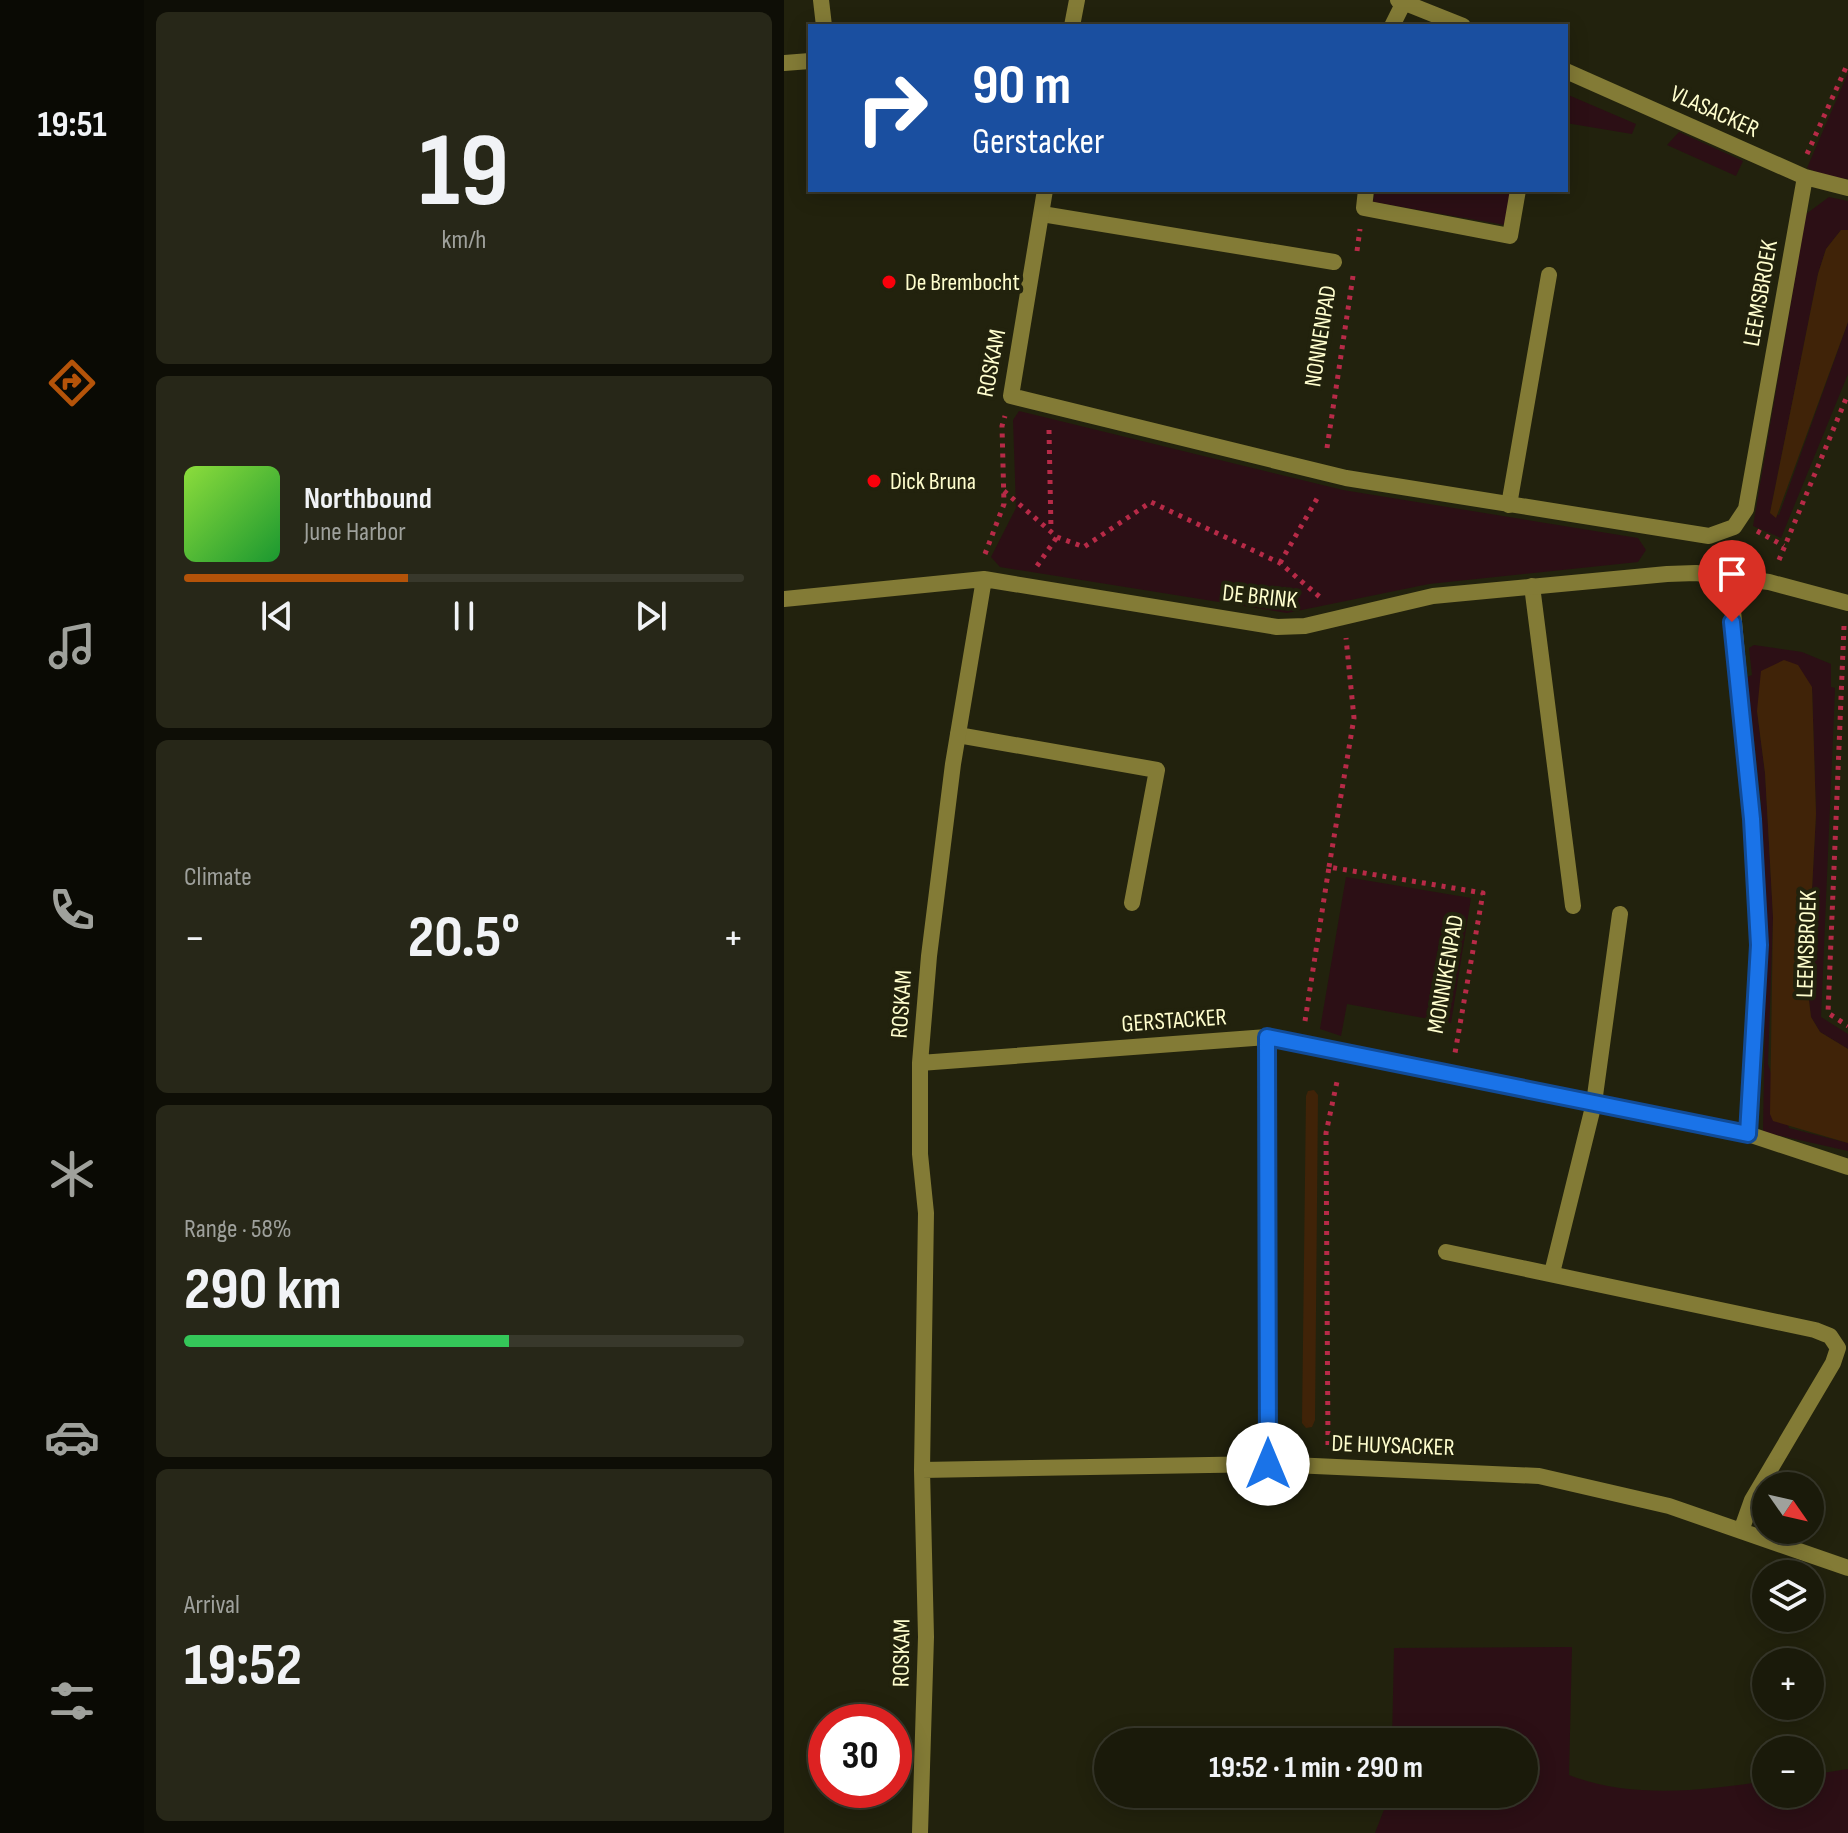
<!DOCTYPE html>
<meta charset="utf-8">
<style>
:root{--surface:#1a1a0a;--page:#272718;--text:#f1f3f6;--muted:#9fa19c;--line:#38382b;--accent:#b45309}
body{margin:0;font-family:"Sofia Sans Condensed",sans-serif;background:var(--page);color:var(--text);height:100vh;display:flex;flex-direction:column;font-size:30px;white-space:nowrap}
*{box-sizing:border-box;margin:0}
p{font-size:26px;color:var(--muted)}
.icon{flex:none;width:44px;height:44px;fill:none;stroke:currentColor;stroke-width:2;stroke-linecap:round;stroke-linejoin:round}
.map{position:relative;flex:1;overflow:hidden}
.drawer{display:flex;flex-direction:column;gap:12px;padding:12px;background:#0e0e06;width:640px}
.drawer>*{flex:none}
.guide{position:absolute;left:24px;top:24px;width:760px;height:168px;border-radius:0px;box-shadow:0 4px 20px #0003,0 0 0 2px var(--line);background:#1a4fa0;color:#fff;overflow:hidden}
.needle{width:52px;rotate:124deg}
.buttons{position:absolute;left:968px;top:1472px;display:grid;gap:16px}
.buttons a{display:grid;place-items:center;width:72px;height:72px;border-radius:50%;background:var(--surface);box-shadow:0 4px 20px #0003,0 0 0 2px var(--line);font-size:40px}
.speed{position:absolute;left:24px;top:1704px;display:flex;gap:16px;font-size:40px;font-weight:700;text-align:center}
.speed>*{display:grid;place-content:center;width:104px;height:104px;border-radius:50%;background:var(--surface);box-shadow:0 4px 20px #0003,0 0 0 2px var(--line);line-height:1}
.speed .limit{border:12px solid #d22;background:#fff;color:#111}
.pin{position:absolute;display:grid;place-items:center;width:68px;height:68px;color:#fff;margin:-82px -34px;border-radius:50% 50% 50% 0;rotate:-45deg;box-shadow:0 0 8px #0007}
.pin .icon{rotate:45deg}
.me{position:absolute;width:88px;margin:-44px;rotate:0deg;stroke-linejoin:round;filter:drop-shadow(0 0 6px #0008)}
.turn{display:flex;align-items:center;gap:28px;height:168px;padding:0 32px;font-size:36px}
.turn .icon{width:104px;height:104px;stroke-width:2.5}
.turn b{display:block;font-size:56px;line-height:68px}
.big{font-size:60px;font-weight:700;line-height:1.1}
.drawer .card{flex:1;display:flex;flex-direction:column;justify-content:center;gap:12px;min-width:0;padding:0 28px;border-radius:12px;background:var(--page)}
.drawer .dial{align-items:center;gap:0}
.dial b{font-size:104px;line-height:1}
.song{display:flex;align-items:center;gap:24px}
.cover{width:96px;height:96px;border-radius:12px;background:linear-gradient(135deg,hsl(90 70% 55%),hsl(130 70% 35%))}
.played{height:8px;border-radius:4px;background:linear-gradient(90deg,var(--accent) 40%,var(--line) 40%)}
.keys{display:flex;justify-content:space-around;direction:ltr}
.heat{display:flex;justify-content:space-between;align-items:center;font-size:44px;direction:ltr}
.charge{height:12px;border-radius:6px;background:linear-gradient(90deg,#34c759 58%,var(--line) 0)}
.trip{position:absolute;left:310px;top:1728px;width:444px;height:80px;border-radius:40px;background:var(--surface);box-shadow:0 4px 20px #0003,0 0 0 2px var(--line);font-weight:700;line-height:80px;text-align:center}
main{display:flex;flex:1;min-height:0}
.tabs{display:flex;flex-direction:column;width:144px;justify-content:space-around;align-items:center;background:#0a0a04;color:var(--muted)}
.tabs .icon{width:56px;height:56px}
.tabs .current{color:var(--accent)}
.tabs b{font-size:36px;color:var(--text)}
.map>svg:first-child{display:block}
</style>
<main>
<nav class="tabs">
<b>19:51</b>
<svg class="icon current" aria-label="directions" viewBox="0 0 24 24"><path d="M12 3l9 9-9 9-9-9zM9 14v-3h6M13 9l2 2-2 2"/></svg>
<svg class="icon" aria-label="music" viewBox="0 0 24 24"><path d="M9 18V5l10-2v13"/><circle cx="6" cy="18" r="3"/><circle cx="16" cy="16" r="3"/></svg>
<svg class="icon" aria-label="phone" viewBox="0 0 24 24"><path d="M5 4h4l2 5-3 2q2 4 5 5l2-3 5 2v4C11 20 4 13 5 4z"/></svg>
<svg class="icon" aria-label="climate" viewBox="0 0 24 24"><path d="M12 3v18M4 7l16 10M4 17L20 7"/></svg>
<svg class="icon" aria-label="car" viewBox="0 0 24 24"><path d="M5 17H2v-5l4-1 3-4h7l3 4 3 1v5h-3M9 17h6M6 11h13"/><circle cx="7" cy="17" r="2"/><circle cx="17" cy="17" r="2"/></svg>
<svg class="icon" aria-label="filters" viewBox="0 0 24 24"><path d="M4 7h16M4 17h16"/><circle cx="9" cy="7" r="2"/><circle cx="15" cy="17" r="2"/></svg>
</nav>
<section class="drawer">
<div class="card dial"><b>19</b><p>km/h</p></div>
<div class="card">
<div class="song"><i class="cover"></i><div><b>Northbound</b><p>June Harbor</p></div></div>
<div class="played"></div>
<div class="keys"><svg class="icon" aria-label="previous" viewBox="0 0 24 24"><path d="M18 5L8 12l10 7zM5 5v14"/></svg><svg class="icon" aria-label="pause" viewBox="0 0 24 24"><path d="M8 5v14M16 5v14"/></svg><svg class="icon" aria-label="next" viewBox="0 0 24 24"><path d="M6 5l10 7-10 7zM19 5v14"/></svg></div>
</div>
<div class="card"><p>Climate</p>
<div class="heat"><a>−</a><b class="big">20.5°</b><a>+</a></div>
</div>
<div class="card"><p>Range · 58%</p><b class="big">290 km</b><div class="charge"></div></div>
<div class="card"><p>Arrival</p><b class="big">19:52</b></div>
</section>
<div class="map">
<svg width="1064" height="1833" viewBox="0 0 1064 1833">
<rect width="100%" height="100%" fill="#22220d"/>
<path fill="#2c0f15" d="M1064 73V179L1045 177 1023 168Z
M782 94 852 124 848 134 782 123Z
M895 132 959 161 952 176 883 145Z
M591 190H727L721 225 589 202Z
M1045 197 1064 201V230H1057L1042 249 1034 274 986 513 995 515 1064 322V374L997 538 969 526 1022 214Z
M235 411 559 490 854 538 862 550 854 562 645 584 503 613 216 567 207 557 232 508 229 420Z
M970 645 1018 652 1047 664V687L1051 688 1037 1017 1064 1034V1049L1036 1032 1027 1017 1023 984 1032 814 1028 687 973 711 981 773 989 917 984 1064 1005 1128 1064 1143V1151L979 1132 982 941 977 803 963 677 968 675 965 648Z
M562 877 687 898 667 1023 563 1004 557 1036 536 1029Z
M788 1647 785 1775C847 1799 918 1791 982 1781V1794H1026V1775L1064 1769V1833H591L606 1794H740V1742H608L610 1648Z"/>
<path fill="#402308" d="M1057 230H1064V322L992 518 986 513 1034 274 1042 249Z
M1000 660 1014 665 1028 687 1032 814 1023 984 1027 1017 1036 1032 1064 1049V1143L989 1121 986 1114 989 917 981 773 973 711 977 671Z
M530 1090 534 1095 531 1420 528 1427 522 1428 518 1423 522 1096 524 1091Z"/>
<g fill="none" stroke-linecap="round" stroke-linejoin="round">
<path stroke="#b72a47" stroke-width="5" stroke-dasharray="4 6" stroke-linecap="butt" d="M1023 154 1064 63
M573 251 576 229
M265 430 267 530
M543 448 569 276
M220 491 273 537 300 547 367 502 496 563 537 598
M973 531 1000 546
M201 554 220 504 218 426 221 416
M995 560 1064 394
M496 563 534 497
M253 566 273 537
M1060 626 1044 1013 1064 1026
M545 867 570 718 562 638
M521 1021 545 867 699 893 671 1053
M544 1445 542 1133 554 1077"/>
<path stroke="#837b36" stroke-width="16" d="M258 214 550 262
M725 505 765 275
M748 586 789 906
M174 735 373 770 348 903
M810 1103 836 914"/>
<path stroke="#837b36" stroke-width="16" d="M37 0 40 26
M614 0 679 26
M288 26 293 0
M608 26 621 0
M0 63 26 61
M782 71 1021 177 1064 188
M261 190 227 396 562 478 925 536 950 527 962 509 1021 177
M582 190 580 208 726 236 734 190
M946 578 968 819 975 945 964 1134
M0 599 200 579 493 627 521 626 649 596 883 574 912 573 985 582 1064 603
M483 1037 484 1464
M136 1063 483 1037 964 1134 1064 1167
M662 1252 1031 1330 1046 1336 1054 1348 1049 1363 968 1500 957 1531
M768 1273 810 1103
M138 1470 484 1464 755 1476 885 1506 1064 1568
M136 1833 142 1637 138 1470 142 1213 136 1154V1063L145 956 169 764 200 579"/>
</g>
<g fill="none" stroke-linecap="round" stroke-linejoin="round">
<defs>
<path id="route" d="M484 1464 483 1037 964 1134 975 945 968 819 948 622"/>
</defs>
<use href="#route" stroke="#114b97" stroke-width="20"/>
<use href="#route" stroke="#1a73e8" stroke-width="14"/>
</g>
<g fill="#f9000b" stroke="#22220d" stroke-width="3">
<circle cx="105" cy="282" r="8"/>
<circle cx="90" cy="481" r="8"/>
</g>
<g text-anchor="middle" stroke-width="8" stroke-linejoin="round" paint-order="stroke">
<g font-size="24" fill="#fffece" stroke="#22220d">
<text transform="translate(931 111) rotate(24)" y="8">VLASACKER</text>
<text transform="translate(976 293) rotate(-80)" y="8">LEEMSBROEK</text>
<text transform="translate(536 336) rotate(-81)" y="8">NONNENPAD</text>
<text transform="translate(207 363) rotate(-79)" y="8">ROSKAM</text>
<text transform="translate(476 596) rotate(6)" y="8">DE BRINK</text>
<text transform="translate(1022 944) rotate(-88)" y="8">LEEMSBROEK</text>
<text transform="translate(661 974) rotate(-80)" y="8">MONNIKENPAD</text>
<text transform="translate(117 1004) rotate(-86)" y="8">ROSKAM</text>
<text transform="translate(390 1020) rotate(-4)" y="8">GERSTACKER</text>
<text transform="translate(609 1445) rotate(2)" y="8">DE HUYSACKER</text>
<text transform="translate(117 1653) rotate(-89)" y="8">ROSKAM</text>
</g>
<g font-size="24" fill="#fffece" stroke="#22220d" text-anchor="start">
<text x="121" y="290">De Brembocht</text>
<text x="106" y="489">Dick Bruna</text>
</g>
</g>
</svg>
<div class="buttons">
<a><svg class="needle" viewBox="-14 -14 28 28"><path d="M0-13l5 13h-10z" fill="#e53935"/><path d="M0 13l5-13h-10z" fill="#9fa19c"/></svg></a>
<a><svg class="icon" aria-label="layers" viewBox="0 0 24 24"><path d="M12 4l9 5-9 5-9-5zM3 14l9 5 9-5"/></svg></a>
<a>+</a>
<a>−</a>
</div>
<div class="speed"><div class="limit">30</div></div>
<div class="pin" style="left:948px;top:622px;background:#d93025"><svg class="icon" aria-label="arrive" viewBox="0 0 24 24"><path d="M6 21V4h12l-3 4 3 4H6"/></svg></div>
<svg class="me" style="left:484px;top:1464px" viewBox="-20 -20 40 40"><circle r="19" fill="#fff"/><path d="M0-13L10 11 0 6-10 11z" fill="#1a73e8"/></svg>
<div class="trip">19:52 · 1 min · 290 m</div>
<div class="guide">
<div class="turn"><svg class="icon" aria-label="right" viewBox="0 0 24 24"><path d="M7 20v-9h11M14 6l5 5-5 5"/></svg><div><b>90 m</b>Gerstacker</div></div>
</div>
</div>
</main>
